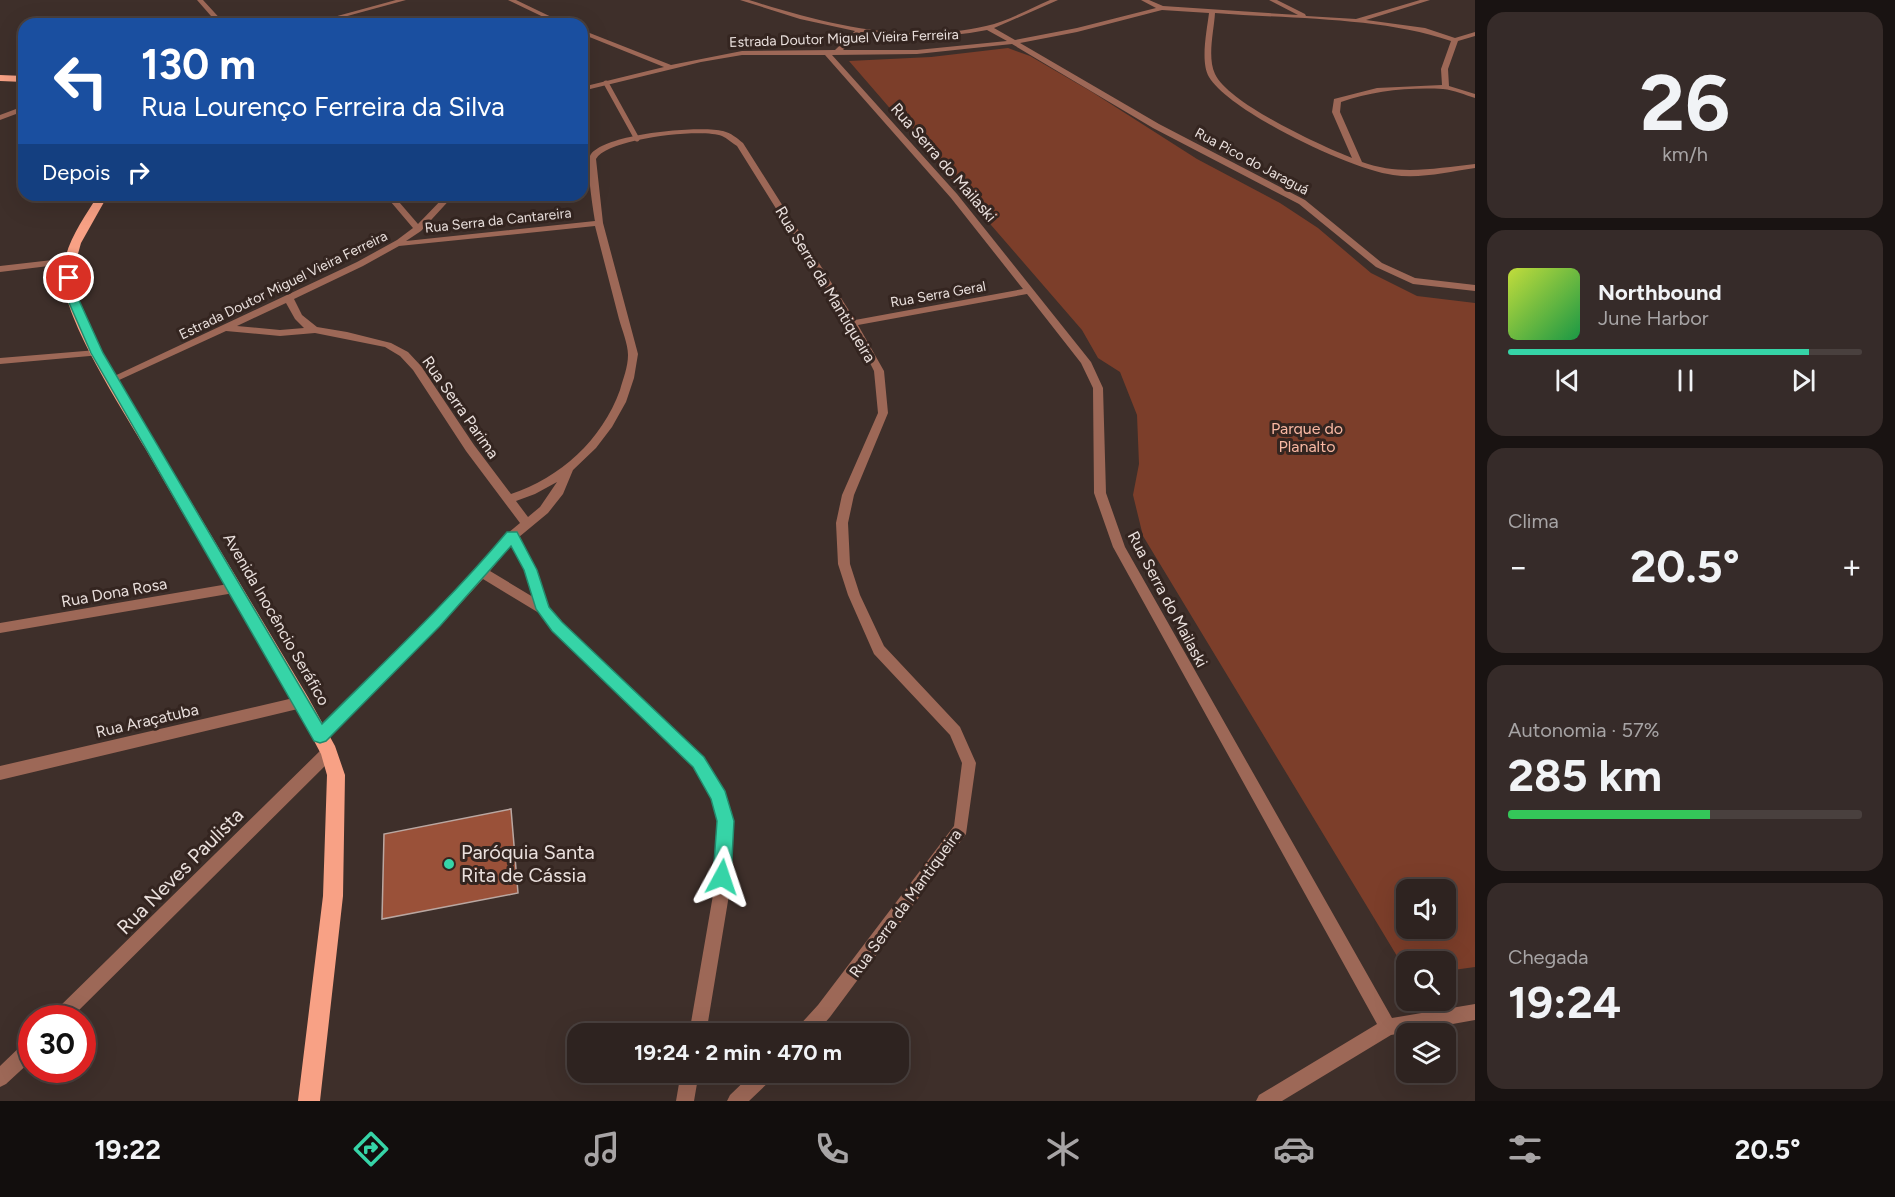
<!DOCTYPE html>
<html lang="pt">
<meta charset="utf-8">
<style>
:root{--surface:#2e2320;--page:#362b29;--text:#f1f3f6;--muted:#a7a4a5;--line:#49403e;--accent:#36d4a7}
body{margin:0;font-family:Figtree,sans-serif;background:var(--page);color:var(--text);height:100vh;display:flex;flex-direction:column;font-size:22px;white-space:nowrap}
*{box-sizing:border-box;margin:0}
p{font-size:20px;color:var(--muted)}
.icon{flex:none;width:33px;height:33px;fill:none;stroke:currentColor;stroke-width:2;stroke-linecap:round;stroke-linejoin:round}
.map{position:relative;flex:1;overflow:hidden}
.side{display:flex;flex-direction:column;gap:12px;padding:12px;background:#191312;width:420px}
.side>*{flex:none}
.top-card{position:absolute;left:18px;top:18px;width:570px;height:183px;border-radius:18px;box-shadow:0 6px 24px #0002,0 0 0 2px var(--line);background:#1a4fa0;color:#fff;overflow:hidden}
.tools{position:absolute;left:1396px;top:879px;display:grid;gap:12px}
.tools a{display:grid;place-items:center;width:60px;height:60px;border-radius:12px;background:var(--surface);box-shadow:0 6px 24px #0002,0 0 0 2px var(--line);font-size:30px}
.speed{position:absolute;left:18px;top:1005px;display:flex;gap:12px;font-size:30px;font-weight:700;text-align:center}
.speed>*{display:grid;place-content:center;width:78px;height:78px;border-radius:50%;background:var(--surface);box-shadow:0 6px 24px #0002,0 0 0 2px var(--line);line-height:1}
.speed .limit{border:9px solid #d22;background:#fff;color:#111}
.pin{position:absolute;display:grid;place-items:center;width:51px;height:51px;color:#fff;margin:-26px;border:3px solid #fff;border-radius:50%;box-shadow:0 2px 6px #0007}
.me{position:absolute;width:66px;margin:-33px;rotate:5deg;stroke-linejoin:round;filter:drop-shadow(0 0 4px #0008)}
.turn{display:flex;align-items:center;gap:21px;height:126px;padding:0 24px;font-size:27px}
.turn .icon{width:78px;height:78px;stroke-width:2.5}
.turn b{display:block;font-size:42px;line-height:51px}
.then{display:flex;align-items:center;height:57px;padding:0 24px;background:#0003;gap:12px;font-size:22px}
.big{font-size:45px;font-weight:700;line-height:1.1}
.side .card{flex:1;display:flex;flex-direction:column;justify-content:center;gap:9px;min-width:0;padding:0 21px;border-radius:18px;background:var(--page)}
.side .dial{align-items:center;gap:0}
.dial b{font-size:78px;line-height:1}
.song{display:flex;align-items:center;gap:18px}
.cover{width:72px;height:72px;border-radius:9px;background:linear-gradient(135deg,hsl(70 70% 55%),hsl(140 70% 35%))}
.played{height:6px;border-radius:3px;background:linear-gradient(90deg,var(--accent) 85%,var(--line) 85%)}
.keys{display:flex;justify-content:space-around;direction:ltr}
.heat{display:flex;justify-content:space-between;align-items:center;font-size:33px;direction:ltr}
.charge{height:9px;border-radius:4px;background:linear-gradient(90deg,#34c759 57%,var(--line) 0)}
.trip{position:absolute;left:567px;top:1023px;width:342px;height:60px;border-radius:18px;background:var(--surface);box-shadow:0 6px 24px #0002,0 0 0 2px var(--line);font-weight:700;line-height:60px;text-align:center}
.menu{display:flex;height:96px;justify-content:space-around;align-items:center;background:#120e0d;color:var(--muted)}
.menu .icon{width:42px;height:42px}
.menu .on{color:var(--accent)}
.menu b{font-size:27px;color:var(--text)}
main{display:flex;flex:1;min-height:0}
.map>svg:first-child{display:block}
</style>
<main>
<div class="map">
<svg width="1475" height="1101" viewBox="0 0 1475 1101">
<rect width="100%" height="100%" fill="#3e2f2a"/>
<path fill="#7c3e2a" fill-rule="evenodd" d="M1008 48 1030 56 1092 92 1197 159 1280 203 1318 228 1371 273 1417 296 1475 303V967L1446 971V962H1407L1397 956 1143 536 1133 495 1139 464 1137 415 1120 372 1098 358 1082 330 849 61 931 57ZM1407 890H1446V928H1407Z"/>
<path fill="#9a5139" stroke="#baa7a1" stroke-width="1.5" d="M511 809 518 893 382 919 384 834Z"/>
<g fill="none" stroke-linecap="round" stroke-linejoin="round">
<path stroke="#9d6857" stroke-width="5" d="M606 83 637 139"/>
<path fill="#9d6857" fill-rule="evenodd" d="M197 0H203L225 24H218Z
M396 0H406L318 24H308Z
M508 0H516L566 24H558Z
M740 0H749C825 24 906 45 986 26 1008 21 1029 9 1050 0H1058L994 28 1015 40 1077 28 1156 8 1141 0H1149L1163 6 1298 15 1269 0H1277L1305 14 1306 16 1356 19 1420 0H1430L1366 20 1425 28 1455 38 1475 32V36L1458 41 1448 69 1449 86 1475 94V98C1465 95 1454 90 1443 89 1409 87 1372 91 1341 102L1340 112 1362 162C1400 176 1436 168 1475 164V168C1448 172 1420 179 1393 175 1352 170 1230 112 1209 77 1200 62 1207 30 1209 13L1162 10 1077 32 1020 43 1159 124 1305 200 1382 263 1415 278 1475 285V291L1413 284 1376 267 1299 204 1153 128 1012 44 917 54 832 55 957 194 1091 362 1103 388 1106 493 1125 547 1392 1018 1475 1004V1020L1391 1035 1282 1101H1256L1259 1095 1377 1024 1113 547 1094 493 1093 388 1081 363 1027 294 858 325 884 371 888 413 854 495 848 523 850 564 860 595 884 646 960 727 976 763 966 834 830 1017 815 1034H795L797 1028 818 1005 954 826 962 763 950 735 874 654 848 595 838 564 836 523 842 495 878 413 874 371 861 345 737 146C732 143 727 138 722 136 700 128 607 139 596 159L603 223 638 354 634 378 626 402 612 427 596 448 573 470 563 494 548 513 519 537 537 570 549 607 562 623 703 757 726 796 733 821 729 895 706 1034H689L713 895 719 821 712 798 693 767 552 631 539 613 483 579 440 626 325 740 320 742 315 740 313 736 315 732 430 618 478 569 508 533 520 523 466 451 413 370 400 356 385 347 315 333 280 336 226 331 117 381 113 382 108 379 357 262 397 240 413 228 385 195H393L418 224 446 195H454L421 231 406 241 595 221C593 209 586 165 590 156 600 134 700 125 723 131 731 133 737 138 743 143L855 320 1023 289 951 198 825 55H742L701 62 582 91V87L664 67 582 34V30L671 65 742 51 835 50 855 31 800 19ZM1215 13C1291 19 1380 17 1451 41L1441 69 1442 85 1377 88 1334 99 1332 112 1352 158C1321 146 1228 103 1215 74 1207 57 1214 31 1215 13ZM987 30 1007 41 917 50H843L861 32C904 39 945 38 987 30ZM595 226C603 257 611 288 619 319 622 330 628 344 628 355 628 367 623 379 620 390 602 440 560 478 511 494L474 445 421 366 408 352 391 343 347 332 317 327 302 315 294 299 363 266 399 246ZM286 303 295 319 304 328 280 330 237 326ZM557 482 540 507 528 517 516 501 535 494ZM511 545 525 570 533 597 490 571Z
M24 106V111L0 120V115Z
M70 258 73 259V263L0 272V266Z
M97 350 101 351V355L0 364V358Z
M234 583 238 585 240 588 238 591 234 593 0 633V623Z
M302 696 307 698 309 702 307 706 302 708 0 780V766Z
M329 746 334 747 336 752 334 757 71 1018H52L54 1012 324 747Z
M32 1039V1060L6 1084 0 1087V1066L26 1041Z
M681 1072H699L694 1101H676Z
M754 1072H776L773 1078 749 1101H727L730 1095Z"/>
<path fill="#f8a185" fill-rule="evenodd" d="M0 75 24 76V82L0 81Z
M98 195H108L81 243 76 261 75 278 78 298 103 353 135 408 308 697 335 746 345 775 343 896 320 1101H298L323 896 327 775 321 754 296 707C246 621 195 535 145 448 122 409 65 321 63 278 62 247 83 220 98 195Z"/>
</g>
<path fill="#36d4a7" stroke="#238a6d" stroke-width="1.5" d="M69 275 74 278 78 298 103 353 322 724C385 661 450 600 507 532H517L537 570 549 607 562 622 704 757 725 791 734 821 731 877 728 883 722 885 716 883 713 877 717 821 711 799 693 767 552 631 536 609 524 570 511 546 440 626 326 741 320 743 314 741 91 353 67 298 64 278Z"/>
<circle fill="#36d4a7" stroke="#342520" stroke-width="2" cx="449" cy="864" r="6"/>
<g text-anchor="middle" stroke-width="6" stroke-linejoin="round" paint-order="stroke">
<g font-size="14" fill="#eae0dd" stroke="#342520">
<text transform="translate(844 38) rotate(-2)" y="5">Estrada Doutor Miguel Vieira Ferreira</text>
<text transform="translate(1252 161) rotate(28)" y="5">Rua Pico do Jaraguá</text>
<text transform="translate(498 220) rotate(-6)" y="5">Rua Serra da Cantareira</text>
<text transform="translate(283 285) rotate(-26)" y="5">Estrada Doutor Miguel Vieira Ferreira</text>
<text transform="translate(938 294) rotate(-10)" y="5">Rua Serra Geral</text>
</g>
<g font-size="16" fill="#eae0dd" stroke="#342520">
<text transform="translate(944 162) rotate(49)" y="6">Rua Serra do Mailaski</text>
<text transform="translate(826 284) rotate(59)" y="6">Rua Serra da Mantiqueira</text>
<text transform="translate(461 407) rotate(55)" y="6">Rua Serra Parima</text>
<text transform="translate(114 592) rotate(-10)" y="6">Rua Dona Rosa</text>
<text transform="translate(1168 599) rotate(62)" y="6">Rua Serra do Mailaski</text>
<text transform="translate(277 619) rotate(60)" y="6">Avenida Inocêncio Seráfico</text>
<text transform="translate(147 720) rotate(-13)" y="6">Rua Araçatuba</text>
<text transform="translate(905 903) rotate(-54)" y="6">Rua Serra da Mantiqueira</text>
</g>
<g font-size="16" fill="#f8b8a3" stroke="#342520">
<text x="1307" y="434">Parque do<tspan x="1307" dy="18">Planalto</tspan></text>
</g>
<g font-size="20" fill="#eae0dd" stroke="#342520" text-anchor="start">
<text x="461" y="859">Paróquia Santa<tspan x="461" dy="23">Rita de Cássia</tspan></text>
</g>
<g font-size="20" fill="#eae0dd" stroke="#342520">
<text transform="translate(180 871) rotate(-45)" y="7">Rua Neves Paulista</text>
</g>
</g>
</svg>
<div class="tools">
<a><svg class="icon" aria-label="sound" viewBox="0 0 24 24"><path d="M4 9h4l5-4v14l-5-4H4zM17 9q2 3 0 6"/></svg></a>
<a><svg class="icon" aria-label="search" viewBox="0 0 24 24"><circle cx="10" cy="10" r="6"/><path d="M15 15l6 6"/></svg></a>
<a><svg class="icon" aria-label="layers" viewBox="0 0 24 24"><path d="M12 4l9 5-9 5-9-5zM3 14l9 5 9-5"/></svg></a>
</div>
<div class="speed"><div class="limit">30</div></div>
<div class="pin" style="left:69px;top:278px;background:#d93025"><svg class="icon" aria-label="arrive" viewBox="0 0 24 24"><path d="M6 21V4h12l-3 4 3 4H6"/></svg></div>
<svg class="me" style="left:722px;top:877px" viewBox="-20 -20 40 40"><path d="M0-17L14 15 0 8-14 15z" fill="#36d4a7" stroke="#fff" stroke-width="4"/></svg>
<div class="trip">19:24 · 2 min · 470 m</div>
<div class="top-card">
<div class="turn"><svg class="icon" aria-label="left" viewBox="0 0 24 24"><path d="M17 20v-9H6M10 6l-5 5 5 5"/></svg><div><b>130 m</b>Rua Lourenço Ferreira da Silva</div></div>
<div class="then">Depois<svg class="icon" aria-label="right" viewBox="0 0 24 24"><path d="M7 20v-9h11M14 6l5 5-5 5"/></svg></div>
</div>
</div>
<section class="side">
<div class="card dial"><b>26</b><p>km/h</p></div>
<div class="card">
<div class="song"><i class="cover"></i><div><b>Northbound</b><p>June Harbor</p></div></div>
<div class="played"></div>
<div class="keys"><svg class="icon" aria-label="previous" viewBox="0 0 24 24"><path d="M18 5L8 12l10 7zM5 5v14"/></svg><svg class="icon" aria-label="pause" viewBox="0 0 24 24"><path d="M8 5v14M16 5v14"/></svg><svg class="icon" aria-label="next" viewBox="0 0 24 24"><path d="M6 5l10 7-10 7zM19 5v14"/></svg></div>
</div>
<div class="card"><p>Clima</p>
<div class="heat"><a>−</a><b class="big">20.5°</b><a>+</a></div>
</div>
<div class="card"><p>Autonomia · 57%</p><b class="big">285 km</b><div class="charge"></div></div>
<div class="card"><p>Chegada</p><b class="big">19:24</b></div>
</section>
</main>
<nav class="menu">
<b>19:22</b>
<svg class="icon on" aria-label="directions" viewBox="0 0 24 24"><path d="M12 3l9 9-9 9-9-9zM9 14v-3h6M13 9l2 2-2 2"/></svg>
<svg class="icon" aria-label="music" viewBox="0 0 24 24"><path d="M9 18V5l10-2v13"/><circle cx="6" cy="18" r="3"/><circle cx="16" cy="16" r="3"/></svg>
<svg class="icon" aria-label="phone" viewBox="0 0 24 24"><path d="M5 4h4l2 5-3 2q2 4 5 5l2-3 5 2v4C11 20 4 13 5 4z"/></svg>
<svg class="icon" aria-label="climate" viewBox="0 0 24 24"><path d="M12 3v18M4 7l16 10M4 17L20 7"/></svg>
<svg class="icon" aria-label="car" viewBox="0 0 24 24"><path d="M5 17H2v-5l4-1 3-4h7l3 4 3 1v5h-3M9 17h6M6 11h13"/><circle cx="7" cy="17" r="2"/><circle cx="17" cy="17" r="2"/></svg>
<svg class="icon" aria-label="filters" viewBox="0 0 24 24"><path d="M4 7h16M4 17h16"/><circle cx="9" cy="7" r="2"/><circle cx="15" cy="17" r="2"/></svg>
<b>20.5°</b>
</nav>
